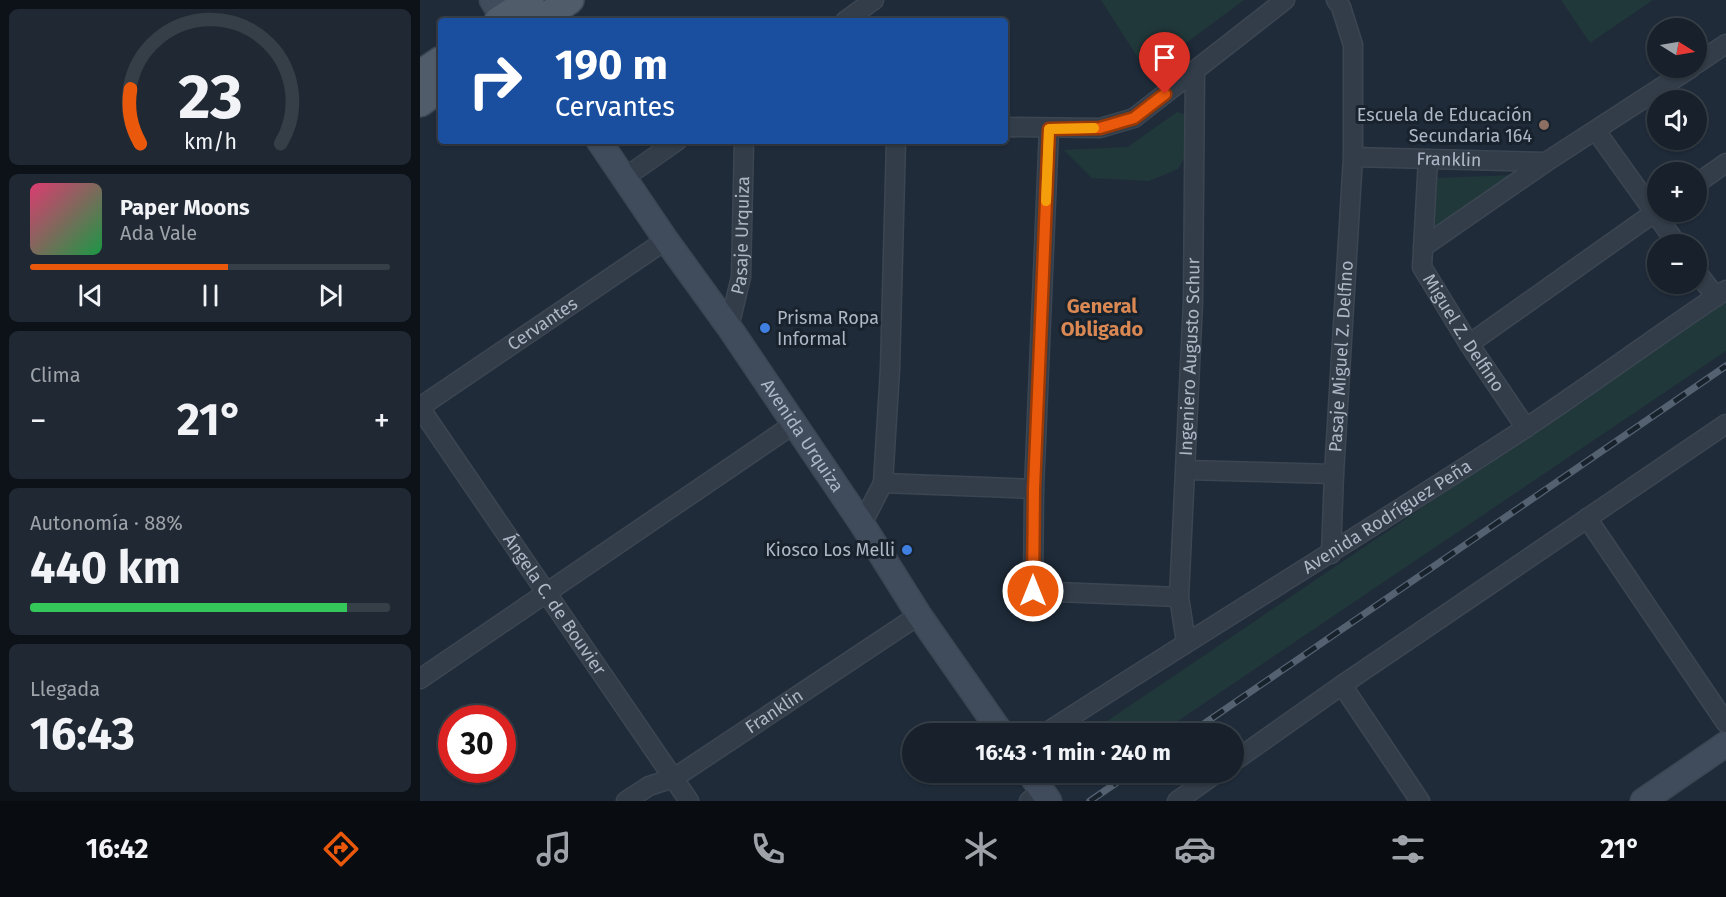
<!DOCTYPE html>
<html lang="es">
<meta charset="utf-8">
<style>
:root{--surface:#17202b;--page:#202833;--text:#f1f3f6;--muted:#9ea3a9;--line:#363e47;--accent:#ea580c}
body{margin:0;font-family:"Fira Sans",sans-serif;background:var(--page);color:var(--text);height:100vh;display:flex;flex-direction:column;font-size:22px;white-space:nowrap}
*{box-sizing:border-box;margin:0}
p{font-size:20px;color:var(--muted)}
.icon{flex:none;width:33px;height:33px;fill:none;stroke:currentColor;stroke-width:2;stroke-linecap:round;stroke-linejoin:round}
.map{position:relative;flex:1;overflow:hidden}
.panel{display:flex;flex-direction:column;gap:9px;padding:9px;background:#0d1218;width:420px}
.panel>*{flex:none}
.hud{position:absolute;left:18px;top:18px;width:570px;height:126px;border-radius:6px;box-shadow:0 2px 4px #0004,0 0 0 2px var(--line);background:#1a4fa0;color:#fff;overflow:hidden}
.needle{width:39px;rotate:101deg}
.tools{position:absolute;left:1227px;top:18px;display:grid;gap:12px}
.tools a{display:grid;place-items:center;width:60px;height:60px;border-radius:50%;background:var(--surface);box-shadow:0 2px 4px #0004,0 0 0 2px var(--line);font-size:30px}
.speed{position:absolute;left:18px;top:705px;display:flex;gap:12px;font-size:30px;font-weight:700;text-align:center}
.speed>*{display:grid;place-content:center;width:78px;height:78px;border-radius:50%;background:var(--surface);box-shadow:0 2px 4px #0004,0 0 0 2px var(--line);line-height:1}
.speed .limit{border:9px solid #d22;background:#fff;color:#111}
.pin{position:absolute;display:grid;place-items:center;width:51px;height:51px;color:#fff;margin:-62px -26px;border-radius:50% 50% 50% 0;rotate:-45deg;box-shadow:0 0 6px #0007}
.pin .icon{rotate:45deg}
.me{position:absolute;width:66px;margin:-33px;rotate:0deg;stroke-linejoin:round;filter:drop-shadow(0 0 4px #0008)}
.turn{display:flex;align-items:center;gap:21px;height:126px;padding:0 18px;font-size:27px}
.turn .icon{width:78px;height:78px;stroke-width:2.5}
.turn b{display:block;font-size:42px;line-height:51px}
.big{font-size:45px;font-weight:700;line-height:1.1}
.panel .card{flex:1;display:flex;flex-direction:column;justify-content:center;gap:9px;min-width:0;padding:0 21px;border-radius:9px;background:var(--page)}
.panel .dial{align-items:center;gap:0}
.dial svg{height:156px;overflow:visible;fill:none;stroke:var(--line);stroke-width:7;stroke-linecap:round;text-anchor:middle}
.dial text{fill:var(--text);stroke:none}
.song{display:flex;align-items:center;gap:18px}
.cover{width:72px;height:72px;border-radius:9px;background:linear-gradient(135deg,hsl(340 70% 55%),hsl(140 70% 35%))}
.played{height:6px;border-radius:3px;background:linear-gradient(90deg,var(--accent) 55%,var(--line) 55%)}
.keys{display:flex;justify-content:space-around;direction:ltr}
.heat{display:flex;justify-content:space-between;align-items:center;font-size:33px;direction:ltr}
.charge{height:9px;border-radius:4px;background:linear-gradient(90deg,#34c759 88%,var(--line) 0)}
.trip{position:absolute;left:482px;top:723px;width:342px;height:60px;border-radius:30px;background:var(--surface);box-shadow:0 2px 4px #0004,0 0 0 2px var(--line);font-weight:700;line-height:60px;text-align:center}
.tab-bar{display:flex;height:96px;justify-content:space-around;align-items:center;background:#090d11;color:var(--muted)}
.tab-bar .icon{width:42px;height:42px}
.tab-bar .on{color:var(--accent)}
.tab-bar b{font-size:27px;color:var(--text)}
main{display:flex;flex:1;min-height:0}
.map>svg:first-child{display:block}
</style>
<main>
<section class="panel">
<div class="card dial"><svg viewBox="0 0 100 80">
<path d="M14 69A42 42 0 1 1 86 69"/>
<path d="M14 69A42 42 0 0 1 9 41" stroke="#ea580c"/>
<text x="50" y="56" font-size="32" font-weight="700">23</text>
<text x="50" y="72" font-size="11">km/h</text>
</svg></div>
<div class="card">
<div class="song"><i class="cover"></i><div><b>Paper Moons</b><p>Ada Vale</p></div></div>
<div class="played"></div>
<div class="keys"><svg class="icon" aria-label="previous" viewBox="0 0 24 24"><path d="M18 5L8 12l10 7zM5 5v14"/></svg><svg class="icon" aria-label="pause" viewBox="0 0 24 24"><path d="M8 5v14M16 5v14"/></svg><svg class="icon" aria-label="next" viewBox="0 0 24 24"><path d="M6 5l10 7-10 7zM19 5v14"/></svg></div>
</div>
<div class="card"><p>Clima</p>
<div class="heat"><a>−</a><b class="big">21°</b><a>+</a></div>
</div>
<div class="card"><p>Autonomía · 88%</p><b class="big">440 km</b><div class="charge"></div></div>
<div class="card"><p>Llegada</p><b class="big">16:43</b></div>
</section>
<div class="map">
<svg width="1306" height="801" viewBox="0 0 1306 801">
<rect width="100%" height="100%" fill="#1f2b39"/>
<path fill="#21383a" d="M681 0H824L727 72Z
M1141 0H1233L1170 43Z
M757 112 766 115 767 153 758 169 729 181 672 178 644 150 708 147Z
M1095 175 1013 233 1017 178Z
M1306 302V351L740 733 668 734Z"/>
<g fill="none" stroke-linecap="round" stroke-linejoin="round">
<defs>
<g id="street">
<path d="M425 21 454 0"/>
<path d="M1276 64 1306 44"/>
<path d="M585 127 680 128 714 118 865 0"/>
<path d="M629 129 614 489 613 591 759 597"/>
<path d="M1176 131 1257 244"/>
<path id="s1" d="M933 157 1126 162"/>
<path id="s2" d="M1008 159 1002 267 1049 344 1106 428"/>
<path d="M204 178 257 141"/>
<path d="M1276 184 1306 163"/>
<path d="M1003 247 1126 162 1271 68"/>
<path d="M1276 271 1296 297"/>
<path id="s3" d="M309 327 321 277 324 141"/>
<path d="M1049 344 1238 210"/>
<path id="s4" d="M0 407 246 240"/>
<path id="s5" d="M0 408 269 801"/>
<path d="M766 470 914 474"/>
<path d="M463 483 614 489"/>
<path d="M1167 518 1306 723"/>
<path d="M442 524 463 483 470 369 476 141"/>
<path id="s6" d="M911 554 914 474 933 157V45L921 7 916 0"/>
<path id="s7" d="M766 642 759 597 773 302 775 70"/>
<path d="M0 679 374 424"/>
<path d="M922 685 1000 801"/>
<path id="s8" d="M624 734C783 631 945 533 1104 429 1172 384 1238 335 1306 290"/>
<path d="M813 762 922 685 1306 424"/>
<path id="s9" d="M206 801 229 786 254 778 499 615"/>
<path d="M609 801 622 792"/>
<path d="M757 801 798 772"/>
</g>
<g id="secondary">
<path d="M72 0 85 21"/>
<path id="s10" d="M179 141 246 240 309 327 442 524 499 615 582 734"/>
<path d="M609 772 629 801"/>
<path d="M1223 801 1306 744"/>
</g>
<path id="primary" d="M78 21 110 0
M119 21 150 0
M0 74 21 60
M0 103 21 88"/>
</defs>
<use href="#street" stroke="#3c4652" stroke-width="21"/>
<use href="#secondary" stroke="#3c4652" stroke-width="27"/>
<use href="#primary" stroke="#3c4652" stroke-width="30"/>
<use href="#street" stroke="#323d49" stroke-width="18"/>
<use href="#secondary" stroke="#404c5c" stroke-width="24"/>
<use href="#primary" stroke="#505c69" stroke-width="27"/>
<defs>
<path id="rail" d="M769 734 1306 366
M670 801 712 772"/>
</defs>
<use href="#rail" stroke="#546170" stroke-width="7"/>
<use href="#rail" stroke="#18222d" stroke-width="4.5" stroke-dasharray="14" stroke-linecap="butt"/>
</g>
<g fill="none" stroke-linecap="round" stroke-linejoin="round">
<defs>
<path id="route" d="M613 591 614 489 629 129 680 128 714 118 745 94"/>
</defs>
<use href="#route" stroke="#983908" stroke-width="15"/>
<use href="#route" stroke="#ea580c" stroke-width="10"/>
<path stroke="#f59e0b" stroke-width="10" d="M626 201 629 129 674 128"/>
</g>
<circle fill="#8d6e63" stroke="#18222d" stroke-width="2" cx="1124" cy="125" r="6"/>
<g fill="#3f7fe0" stroke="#18222d" stroke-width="2">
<circle cx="345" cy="328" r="6"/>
<circle cx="487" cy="550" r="6"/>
</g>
<g text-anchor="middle" stroke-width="6" stroke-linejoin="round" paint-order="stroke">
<g font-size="18" fill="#adb7c6" stroke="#18222d" text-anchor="end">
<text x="1112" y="121">Escuela de Educación<tspan x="1112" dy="21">Secundaria 164</tspan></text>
<text x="357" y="324" text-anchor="start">Prisma Ropa<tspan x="357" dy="21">Informal</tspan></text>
<text x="475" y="556">Kiosco Los Melli</text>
</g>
<g font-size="18" fill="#adb7c6" stroke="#18222d">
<text dy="6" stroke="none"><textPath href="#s1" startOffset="96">Franklin</textPath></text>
<text dy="6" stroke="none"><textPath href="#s3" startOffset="93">Pasaje Urquiza</textPath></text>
<text dy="6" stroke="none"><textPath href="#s4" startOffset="148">Cervantes</textPath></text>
<text dy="6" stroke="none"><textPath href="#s2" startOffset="186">Miguel Z. Delfino</textPath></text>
<text dy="6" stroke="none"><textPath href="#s7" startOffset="286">Ingeniero Augusto Schur</textPath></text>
<text dy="6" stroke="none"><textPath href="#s6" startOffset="198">Pasaje Miguel Z. Delfino</textPath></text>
<text dy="6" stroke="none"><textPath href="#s10" startOffset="358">Avenida Urquiza</textPath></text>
<text dy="6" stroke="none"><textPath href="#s8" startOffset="406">Avenida Rodríguez Peña</textPath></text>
<text dy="6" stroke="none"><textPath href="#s5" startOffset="238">Ángela C. de Bouvier</textPath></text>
<text dy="6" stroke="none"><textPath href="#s9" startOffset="174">Franklin</textPath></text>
</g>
<g font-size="20" font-weight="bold" fill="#d98854" stroke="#18222d">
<text x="682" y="313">General<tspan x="682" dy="23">Obligado</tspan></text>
</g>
</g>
</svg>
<div class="tools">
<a><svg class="needle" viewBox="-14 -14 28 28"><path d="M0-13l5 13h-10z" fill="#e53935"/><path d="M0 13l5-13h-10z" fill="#9ea3a9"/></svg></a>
<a><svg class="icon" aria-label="sound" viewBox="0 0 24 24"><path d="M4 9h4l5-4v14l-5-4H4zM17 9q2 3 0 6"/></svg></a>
<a>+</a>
<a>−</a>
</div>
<div class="speed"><div class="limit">30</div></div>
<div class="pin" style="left:745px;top:94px;background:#d93025"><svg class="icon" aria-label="arrive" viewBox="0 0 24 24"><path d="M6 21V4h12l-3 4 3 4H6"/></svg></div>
<svg class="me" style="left:613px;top:591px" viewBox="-20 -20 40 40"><circle r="17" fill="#ea580c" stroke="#fff" stroke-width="3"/><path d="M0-11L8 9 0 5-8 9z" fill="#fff"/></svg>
<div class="trip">16:43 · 1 min · 240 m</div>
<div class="hud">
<div class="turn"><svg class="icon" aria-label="right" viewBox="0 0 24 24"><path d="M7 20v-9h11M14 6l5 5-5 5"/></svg><div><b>190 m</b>Cervantes</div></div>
</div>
</div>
</main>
<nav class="tab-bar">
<b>16:42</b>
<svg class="icon on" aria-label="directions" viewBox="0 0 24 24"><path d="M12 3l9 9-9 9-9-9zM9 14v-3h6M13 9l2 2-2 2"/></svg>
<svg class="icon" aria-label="music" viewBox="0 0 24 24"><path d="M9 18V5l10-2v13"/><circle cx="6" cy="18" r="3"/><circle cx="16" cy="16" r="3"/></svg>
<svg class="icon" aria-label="phone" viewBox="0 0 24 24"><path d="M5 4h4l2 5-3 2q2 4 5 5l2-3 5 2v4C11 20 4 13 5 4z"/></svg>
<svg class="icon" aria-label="climate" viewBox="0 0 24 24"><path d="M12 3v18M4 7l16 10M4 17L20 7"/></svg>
<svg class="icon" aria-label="car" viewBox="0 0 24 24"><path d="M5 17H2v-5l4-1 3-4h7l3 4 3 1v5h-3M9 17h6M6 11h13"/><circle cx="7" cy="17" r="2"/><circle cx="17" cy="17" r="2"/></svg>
<svg class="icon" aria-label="filters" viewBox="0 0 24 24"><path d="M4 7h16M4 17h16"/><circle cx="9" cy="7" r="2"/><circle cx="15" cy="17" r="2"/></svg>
<b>21°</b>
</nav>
